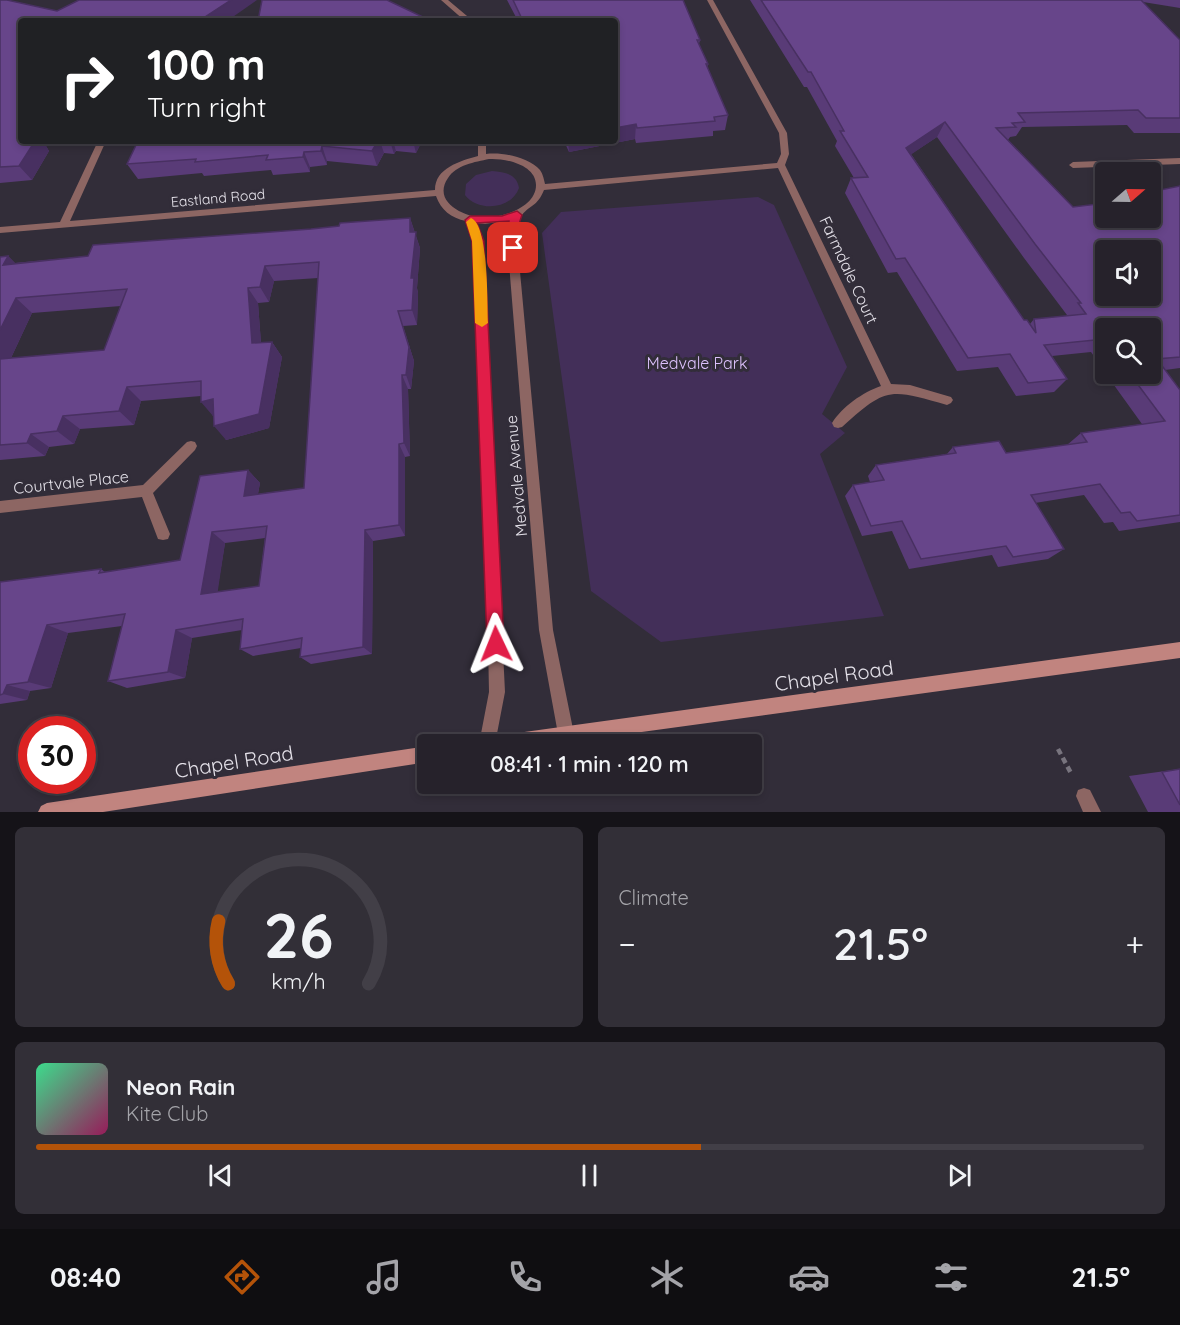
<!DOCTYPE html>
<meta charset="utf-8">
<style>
:root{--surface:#26222b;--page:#322f37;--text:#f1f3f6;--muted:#a4a4a9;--line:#423f47;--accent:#b45309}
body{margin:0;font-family:Quicksand,sans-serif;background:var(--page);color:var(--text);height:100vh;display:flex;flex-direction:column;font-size:22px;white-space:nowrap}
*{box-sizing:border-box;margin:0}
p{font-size:20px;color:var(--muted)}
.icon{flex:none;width:33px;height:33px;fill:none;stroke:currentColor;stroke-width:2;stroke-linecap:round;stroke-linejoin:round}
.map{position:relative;height:812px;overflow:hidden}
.drawer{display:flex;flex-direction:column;gap:15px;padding:15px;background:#151318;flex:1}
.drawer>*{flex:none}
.hud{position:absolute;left:18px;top:18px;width:600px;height:126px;border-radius:6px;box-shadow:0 3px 9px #0003,0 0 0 2px var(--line);background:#202124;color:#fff;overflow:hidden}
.needle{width:39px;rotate:70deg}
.controls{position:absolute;left:1095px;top:162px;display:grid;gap:12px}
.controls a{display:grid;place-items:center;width:66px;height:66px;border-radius:6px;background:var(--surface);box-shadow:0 3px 9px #0003,0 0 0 2px var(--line);font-size:30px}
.speed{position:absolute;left:18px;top:716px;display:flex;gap:12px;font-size:30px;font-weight:700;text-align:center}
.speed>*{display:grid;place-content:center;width:78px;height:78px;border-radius:50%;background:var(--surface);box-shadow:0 3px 9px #0003,0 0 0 2px var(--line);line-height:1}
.speed .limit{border:9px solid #d22;background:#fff;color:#111}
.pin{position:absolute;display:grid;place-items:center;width:51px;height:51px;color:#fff;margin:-26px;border-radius:12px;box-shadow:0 3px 9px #0006}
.me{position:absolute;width:66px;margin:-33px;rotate:358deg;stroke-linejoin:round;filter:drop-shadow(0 0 4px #0008)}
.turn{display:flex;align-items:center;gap:21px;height:126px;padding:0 30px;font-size:27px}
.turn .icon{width:78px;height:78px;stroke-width:2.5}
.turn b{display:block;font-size:42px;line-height:51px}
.big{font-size:45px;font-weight:600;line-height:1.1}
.drawer .tile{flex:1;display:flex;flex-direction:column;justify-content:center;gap:9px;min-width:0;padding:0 21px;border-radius:9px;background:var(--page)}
.drawer .dial{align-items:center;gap:0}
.dial svg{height:156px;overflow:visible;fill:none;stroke:var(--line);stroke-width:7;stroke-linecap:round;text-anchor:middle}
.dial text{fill:var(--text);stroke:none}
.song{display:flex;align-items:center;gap:18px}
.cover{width:72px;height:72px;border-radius:9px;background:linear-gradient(135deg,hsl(150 70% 55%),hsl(330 70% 35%))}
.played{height:6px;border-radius:3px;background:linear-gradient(90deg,var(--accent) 60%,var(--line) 60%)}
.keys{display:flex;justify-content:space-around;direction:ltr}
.heat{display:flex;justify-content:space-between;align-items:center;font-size:33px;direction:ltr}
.drawer .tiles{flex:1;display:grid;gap:15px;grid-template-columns:1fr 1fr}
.tile:last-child{grid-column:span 2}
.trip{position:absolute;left:417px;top:734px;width:345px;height:60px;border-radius:6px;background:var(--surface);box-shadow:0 3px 9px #0003,0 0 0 2px var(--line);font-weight:600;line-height:60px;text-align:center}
.tab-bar{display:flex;height:96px;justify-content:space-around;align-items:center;background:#0f0e11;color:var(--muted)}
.tab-bar .icon{width:42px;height:42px}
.tab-bar .active{color:var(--accent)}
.tab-bar b{font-size:27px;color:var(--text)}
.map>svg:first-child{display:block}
</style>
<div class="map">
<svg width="1180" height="812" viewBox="0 0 1180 812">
<rect width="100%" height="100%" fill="#322d39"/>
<path fill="#432f59" d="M492 171C505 172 517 174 519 188 511 210 478 212 465 195L466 184 476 175Z
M758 197 774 205 847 367 822 414 845 433 820 454 884 616 661 642 591 591 542 233 561 212Z"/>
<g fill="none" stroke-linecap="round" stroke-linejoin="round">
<path stroke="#78747e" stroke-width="4.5" stroke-dasharray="6 4" stroke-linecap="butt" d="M1058 749 1072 775"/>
<path fill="#8d6663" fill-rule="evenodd" d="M1084 788 1090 790 1101 812H1083L1076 796 1078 790Z"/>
<path fill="#8d6663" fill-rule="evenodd" d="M441 0H448L473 21H465Z
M707 0H713L787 133 789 154 785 165 891 384 910 385 951 397 953 400 951 403 947 405C890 389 887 386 842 427L838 428 834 427 832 423C842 407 863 392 881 386L778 168 544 190C537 207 531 204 522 215 516 221 517 232 517 239L553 630 574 734 572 740 566 742 560 740 558 734 539 630 507 239V227L510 220 485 224 476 223 483 241 505 692 495 744H479L489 692 488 644 473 241 466 221C451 218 441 210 436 196L0 233V227L60 222 98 141H106L70 221 435 190C435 168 460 161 478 156V141H486V154C503 152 528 157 540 170 543 174 544 180 545 184L777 163 781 154 779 133ZM489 159C504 158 536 164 536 185 536 207 504 217 486 218 467 218 431 203 448 178 456 165 475 162 489 159Z
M1180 158V164L1073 168 1069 165 1073 162Z
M191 441 195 442 197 446 195 450 153 493 170 534 168 539 163 540 158 539 142 497 0 513V501L143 485 187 442Z"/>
<path fill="#c1847f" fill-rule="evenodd" d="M1180 642V658L554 744H487L489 738 495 736Z
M428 746V762L103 812H38L41 806 47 803Z"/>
</g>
<path fill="#593b77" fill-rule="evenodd" d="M0 0 57 11 257 0 21 21 46 146 49 151 32 180 0 183Z
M507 0H683L700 40 699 44 708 64 707 68 728 115 725 130 713 131V136L636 143 635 139 569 152 564 141H615V21H518Z
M750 0H1180V8L1143 2 1180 40V133H1134L1127 125 1022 127 1016 136 1010 137 1008 140 1073 207 1150 218V192L1180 186V368L1165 370 1180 390V522L1119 531 1113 522 1104 523 1084 495 1035 503 1064 549 1048 559 998 567 992 555 909 569 892 531 862 536 845 496 853 485 870 482 868 476 876 465 947 454 953 447 1006 453 1067 445 1081 433 1142 424 1106 374H1150L1106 328V373L1091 352 1052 356 1067 379 1054 392 1016 396 998 367 957 371 897 272 888 273 845 193 851 178H854L835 146 837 141 807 87H804ZM937 137 1024 258 1067 315 1066 316 1034 319 1030 324 1024 320 911 154Z
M138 141H422L416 153 396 151 394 154 384 153 377 166 327 161V165L310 167V172L273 175 271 170 204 176 202 173 138 179 127 164Z
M410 218 420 248 417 288 418 293 417 325 403 326 414 361 411 389H408L410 456 405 457V536L373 541 372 654 311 664 300 657 301 648 253 656 240 649 242 630 192 638 185 678 127 688 108 681 122 626 68 633 51 688 30 691 27 700 0 704V582L101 569 105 572 180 560 248 470 260 483 258 494 304 488 318 278 274 281 269 302 258 303 261 343 272 342 282 357 269 428 226 440 213 416 201 396 141 401 134 425 80 429 74 444 49 447 45 456 0 460V257L8 256 15 263 88 256ZM121 306 104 350 11 358 32 313ZM265 538 259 586 217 592 225 543Z
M1180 769V812H1148L1129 776Z"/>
<path fill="#483061" d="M231 0H257L227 21H199Z
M945 122 937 137 900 162 906 148Z
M636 124 635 139 569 152 568 141H615V128Z
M30 141H53L46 146 49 151 32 180 19 166Z
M378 141H380L384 153 377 166 372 151Z
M390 141H393L396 151 394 154Z
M413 141H422L416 153Z
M322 146 327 161V165L321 151Z
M304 152 310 167V172L303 157Z
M410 218 420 248 417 288 418 293 417 325 412 310 410 232Z
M8 256 23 272 3 265Z
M265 266 274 281 269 302 260 287Z
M248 288 258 303 262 358 252 343Z
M16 298 32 313 3 375 0 373V330Z
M398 311 414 361 411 389 406 375Z
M272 342 282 357 269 428 226 440 214 426Z
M402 375 408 389 410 456 404 443Z
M127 387 141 401 134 425 119 411Z
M213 399V416L201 402Z
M63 416 80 429 74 444 57 431Z
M31 434 49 447 45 456 27 443Z
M399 444 405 457V536L399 525Z
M248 470 260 483 255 508 244 496Z
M365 530 373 541 372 654 363 647Z
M212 532 225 543 216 603 201 594Z
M47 625 68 633 51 688 28 682Z
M176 630 192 638 185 678 168 672Z
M7 685 30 691 27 700 3 694Z"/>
<path fill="#67458a" stroke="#483061" stroke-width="1.5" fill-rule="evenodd" d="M0 0H7L57 11 79 0H231L199 21H21V141H35L19 166 0 167Z
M262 0H387L425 18V21H258Z
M513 0H683L700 40H697L708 64H706L728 115 714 117 715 121 637 128 636 124 615 128V21H523Z
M761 0H1141L1180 40V118H1146L1138 110 1018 113 1025 122 1012 123 1016 127 996 128 1073 207 1106 203V218H1150V198L1153 197 1150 195V192L1180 186V357L1157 359 1180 390V515L1137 521 1130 512 1121 513 1100 484 1031 495 1064 549 1013 557 1006 546 921 559 902 521 871 526 853 485 884 480 876 465 956 453 953 447 999 441 1006 453 1087 442 1081 433 1165 421 1130 374H1150V328H1106V340L1105 339 1044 345 1067 379 1028 383 1010 354 968 358 905 258 896 259 851 178 868 177 840 131H844L811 72H808ZM945 122 1035 244 1081 303H1078L1086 314 1034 319 1036 333 1027 320H1024L906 148ZM1106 250H1150V296H1106Z
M138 141H378L372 151 322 146 321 151 304 152 303 157 266 160 268 155 195 162 196 159 127 164Z
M410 218V232H416L411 278H414L412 310 398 311 409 347 406 375H402L404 443 399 444V525L365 530 363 647 300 657 302 638 240 649 243 619 176 630 168 672 108 681 125 614 47 625 28 682 7 685 3 694 0 695V582L101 569 99 573 180 560 200 476 248 470 244 496 304 488 319 262 265 266 260 287 248 288 252 343 272 342 259 414 214 426 213 399 201 402V381L127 387 119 411 63 416 57 431 31 434 27 443 0 445V359L104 350 127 289 16 298 0 330V257L8 256 3 265 88 256 93 245 311 229 339 226 340 223ZM267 526 259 586 201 594 212 532Z
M1180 769V805L1162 772Z"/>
<path fill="#e11d48" stroke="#92132f" stroke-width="1.5" d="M517 211 522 215 518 227 517 251 513 252 507 248 509 221 477 223 484 241 504 644 502 650 496 653 490 650 487 644 472 241 465 220 470 216H502Z"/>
<path fill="#f59e0b" d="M471 218C489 225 487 303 488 323L482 327 475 323 472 241 466 222Z"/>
<g text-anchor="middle" stroke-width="6" stroke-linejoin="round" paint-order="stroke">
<g font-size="14" fill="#e4e1e9" stroke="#322d39">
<text transform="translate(218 198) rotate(-5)" y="5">Eastland Road</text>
</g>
<g font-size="16" fill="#e4e1e9" stroke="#322d39">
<text transform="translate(849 270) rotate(65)" y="6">Farmdale Court</text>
<text transform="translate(516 476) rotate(-95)" y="6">Medvale Avenue</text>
<text transform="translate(71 482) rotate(-6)" y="6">Courtvale Place</text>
</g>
<g font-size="16" fill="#ddc2fd" stroke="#322d39">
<text x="697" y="369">Medvale Park</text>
</g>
<g font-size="20" fill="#e4e1e9" stroke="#322d39">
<text transform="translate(834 676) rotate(-8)" y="7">Chapel Road</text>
<text transform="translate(234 762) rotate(-9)" y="7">Chapel Road</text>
</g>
</g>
</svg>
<div class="controls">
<a><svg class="needle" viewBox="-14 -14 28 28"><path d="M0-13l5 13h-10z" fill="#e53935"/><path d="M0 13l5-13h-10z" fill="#a4a4a9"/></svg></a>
<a><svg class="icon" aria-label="sound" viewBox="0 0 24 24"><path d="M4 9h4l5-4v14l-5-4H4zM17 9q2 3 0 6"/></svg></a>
<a><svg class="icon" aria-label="search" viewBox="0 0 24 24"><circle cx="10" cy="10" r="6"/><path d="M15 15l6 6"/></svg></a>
</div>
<div class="speed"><div class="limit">30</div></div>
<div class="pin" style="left:513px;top:248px;background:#d93025"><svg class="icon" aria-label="arrive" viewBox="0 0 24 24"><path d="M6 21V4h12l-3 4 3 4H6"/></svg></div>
<svg class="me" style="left:496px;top:644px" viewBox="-20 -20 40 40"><path d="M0-17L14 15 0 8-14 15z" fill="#e11d48" stroke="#fff" stroke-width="4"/></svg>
<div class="trip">08:41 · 1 min · 120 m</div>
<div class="hud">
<div class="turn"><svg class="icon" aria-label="right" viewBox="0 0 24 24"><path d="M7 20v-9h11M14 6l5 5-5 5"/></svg><div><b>100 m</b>Turn right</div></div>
</div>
</div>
<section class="drawer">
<div class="tiles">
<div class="tile dial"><svg viewBox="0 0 100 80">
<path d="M14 69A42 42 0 1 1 86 69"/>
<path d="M14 69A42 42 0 0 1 9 37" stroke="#b45309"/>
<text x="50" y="56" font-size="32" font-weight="700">26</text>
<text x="50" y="72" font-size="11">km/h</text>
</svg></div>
<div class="tile"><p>Climate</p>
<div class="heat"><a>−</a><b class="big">21.5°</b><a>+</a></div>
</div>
<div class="tile">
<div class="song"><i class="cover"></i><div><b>Neon Rain</b><p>Kite Club</p></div></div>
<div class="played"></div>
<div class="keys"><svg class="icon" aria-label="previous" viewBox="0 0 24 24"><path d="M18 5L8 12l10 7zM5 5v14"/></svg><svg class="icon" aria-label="pause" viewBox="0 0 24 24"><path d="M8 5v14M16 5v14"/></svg><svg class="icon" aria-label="next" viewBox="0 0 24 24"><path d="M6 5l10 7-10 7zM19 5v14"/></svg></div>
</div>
</div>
</section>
<nav class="tab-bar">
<b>08:40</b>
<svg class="icon active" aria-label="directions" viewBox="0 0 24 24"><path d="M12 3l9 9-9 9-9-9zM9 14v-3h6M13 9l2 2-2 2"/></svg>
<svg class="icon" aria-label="music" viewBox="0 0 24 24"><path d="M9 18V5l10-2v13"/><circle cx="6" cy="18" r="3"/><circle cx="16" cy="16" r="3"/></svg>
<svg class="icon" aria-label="phone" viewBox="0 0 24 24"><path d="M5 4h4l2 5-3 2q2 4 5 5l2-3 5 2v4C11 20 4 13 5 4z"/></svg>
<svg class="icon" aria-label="climate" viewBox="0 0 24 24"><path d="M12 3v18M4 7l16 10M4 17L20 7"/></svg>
<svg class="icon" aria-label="car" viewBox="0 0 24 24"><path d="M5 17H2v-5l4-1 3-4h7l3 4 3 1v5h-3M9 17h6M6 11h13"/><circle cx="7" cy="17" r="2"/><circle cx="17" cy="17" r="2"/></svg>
<svg class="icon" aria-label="filters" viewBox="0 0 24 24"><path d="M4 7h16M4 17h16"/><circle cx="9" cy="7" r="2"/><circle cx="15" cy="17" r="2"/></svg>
<b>21.5°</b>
</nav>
